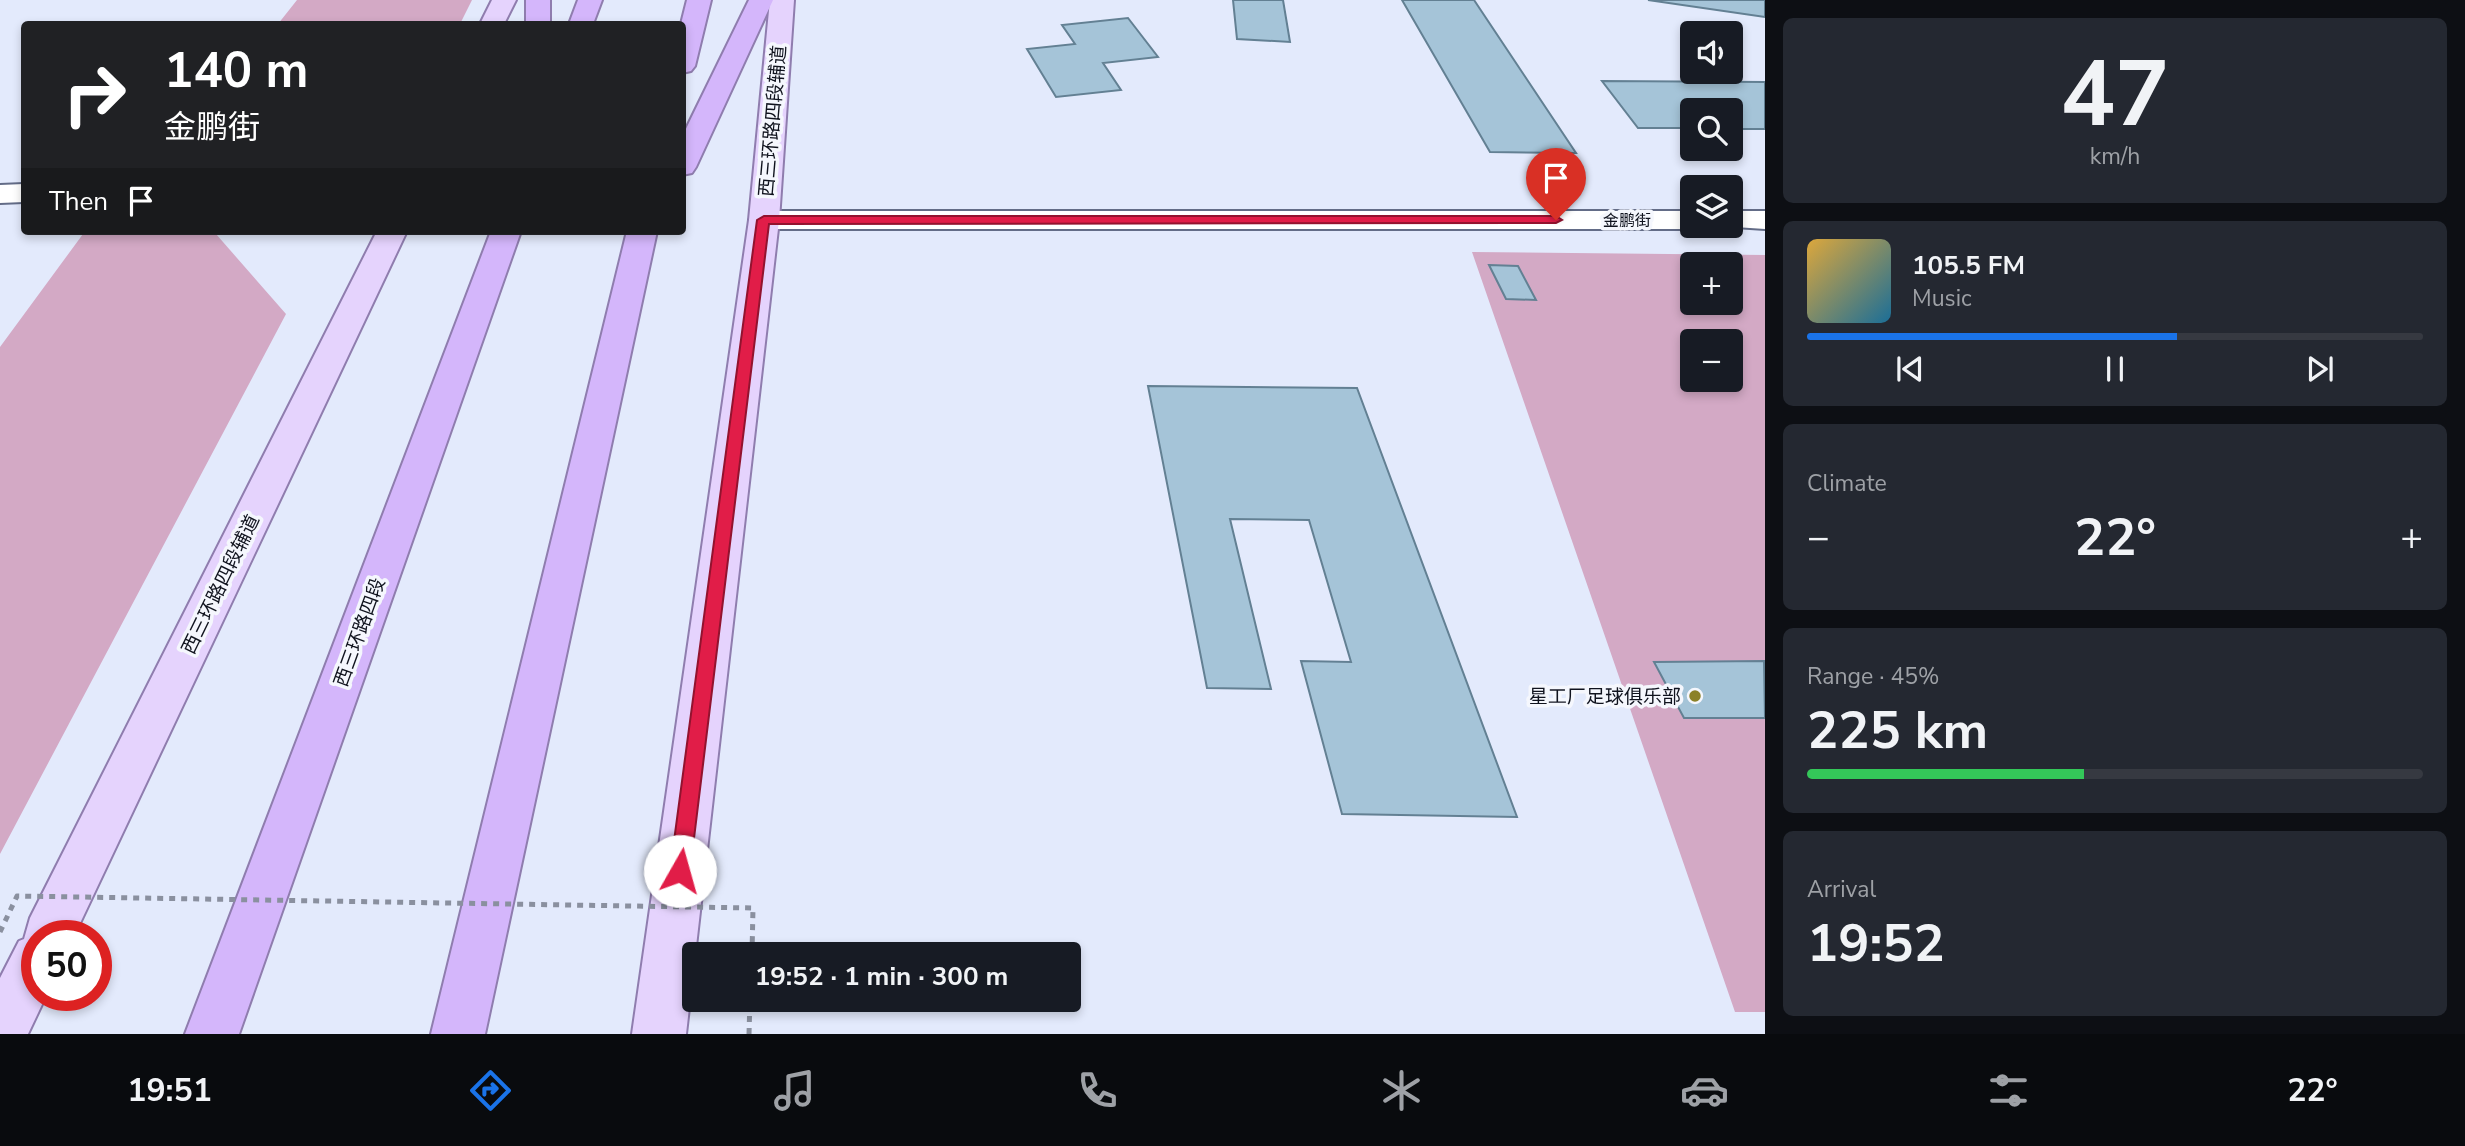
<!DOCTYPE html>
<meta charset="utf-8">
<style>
:root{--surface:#171b24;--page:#242831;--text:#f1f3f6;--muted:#9ea1a6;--line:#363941;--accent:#1a73e8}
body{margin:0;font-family:"Nunito Sans","Noto Sans SC",sans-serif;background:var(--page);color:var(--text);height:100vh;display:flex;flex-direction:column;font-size:26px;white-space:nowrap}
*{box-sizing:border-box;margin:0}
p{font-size:23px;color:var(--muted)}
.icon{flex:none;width:38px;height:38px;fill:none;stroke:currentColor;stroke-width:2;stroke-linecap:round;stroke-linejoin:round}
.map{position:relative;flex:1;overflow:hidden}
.sheet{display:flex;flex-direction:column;gap:18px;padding:18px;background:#0d0f14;width:700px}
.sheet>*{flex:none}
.guide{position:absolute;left:21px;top:21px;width:665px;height:214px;border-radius:7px;box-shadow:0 4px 10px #0003;background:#202124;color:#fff;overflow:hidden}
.fabs{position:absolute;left:1680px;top:21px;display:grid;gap:14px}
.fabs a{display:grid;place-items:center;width:63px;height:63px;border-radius:7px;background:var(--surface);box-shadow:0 4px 10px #0003;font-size:35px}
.speed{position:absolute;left:21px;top:920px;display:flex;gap:14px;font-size:35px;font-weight:700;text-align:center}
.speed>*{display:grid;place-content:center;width:91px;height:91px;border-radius:50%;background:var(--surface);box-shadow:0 4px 10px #0003;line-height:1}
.speed .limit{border:10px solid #d22;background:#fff;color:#111}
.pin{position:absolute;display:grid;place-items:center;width:60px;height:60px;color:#fff;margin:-72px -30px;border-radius:50% 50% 50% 0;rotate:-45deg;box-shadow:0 0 7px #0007}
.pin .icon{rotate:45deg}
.me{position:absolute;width:77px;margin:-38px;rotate:7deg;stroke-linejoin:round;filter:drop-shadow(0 0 5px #0008)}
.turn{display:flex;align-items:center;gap:24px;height:147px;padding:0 28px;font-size:32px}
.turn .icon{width:91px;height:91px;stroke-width:2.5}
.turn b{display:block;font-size:49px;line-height:60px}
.then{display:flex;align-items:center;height:66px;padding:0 28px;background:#0003;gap:14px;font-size:26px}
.big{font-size:52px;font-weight:700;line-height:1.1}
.sheet .widget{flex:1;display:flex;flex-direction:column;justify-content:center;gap:10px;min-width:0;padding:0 24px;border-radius:10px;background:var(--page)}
.sheet .dial{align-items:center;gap:0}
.dial b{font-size:91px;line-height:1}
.song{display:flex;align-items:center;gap:21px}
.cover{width:84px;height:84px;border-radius:10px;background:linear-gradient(135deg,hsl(40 70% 55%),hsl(200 70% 35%))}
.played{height:7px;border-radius:4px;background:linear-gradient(90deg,var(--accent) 60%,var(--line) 60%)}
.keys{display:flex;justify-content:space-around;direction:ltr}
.heat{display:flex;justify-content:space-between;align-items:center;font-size:38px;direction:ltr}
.charge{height:10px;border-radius:5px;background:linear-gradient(90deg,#34c759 45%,var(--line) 0)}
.trip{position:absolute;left:682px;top:942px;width:399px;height:70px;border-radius:7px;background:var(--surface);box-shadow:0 4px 10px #0003;font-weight:700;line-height:70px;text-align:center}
.dock{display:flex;height:112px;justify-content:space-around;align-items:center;background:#090b0e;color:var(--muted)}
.dock .icon{width:49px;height:49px}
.dock .selected{color:var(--accent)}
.dock b{font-size:32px;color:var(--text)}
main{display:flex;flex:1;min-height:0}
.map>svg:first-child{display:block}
</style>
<main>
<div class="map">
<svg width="1765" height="1034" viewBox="0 0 1765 1034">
<rect width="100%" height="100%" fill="#e3eafc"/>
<path fill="#d3a9c5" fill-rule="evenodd" d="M297 0H472L460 24H278Z
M83 234H216L286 314 0 854V347Z
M1472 252 1765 255V1012H1735ZM1692 264H1731V303H1692ZM1692 341H1731V380H1692Z"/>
<path fill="#a5c4d8" stroke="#638093" stroke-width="2" d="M1233 0H1283L1290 42 1237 39Z
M1402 0H1474L1576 153 1490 152Z
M1648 0H1765V17Z
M1128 18 1158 57 1103 63 1121 90 1056 97 1027 49 1075 44 1062 25Z
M1602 81 1765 82V129H1731V110H1692V128H1638Z
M1489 265 1518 266 1536 300 1506 299Z
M1148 386 1357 388 1517 817 1342 814 1301 661 1351 662 1309 520 1230 519 1271 689 1207 688Z
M1764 661 1765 718H1684L1654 662Z"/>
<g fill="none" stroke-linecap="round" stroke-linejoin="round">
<defs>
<path id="minor" d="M24 184V202L0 203V185Z
M764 211H1692V226H1703L1692 229H764L753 226 749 220 753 214Z
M1731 211H1765V229L1720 226H1731Z"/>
<path id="major" d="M492 0H516L504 24H480Z
M770 0H794L779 220 686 1034H632L749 220Z
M377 231H407L74 936H37V996H46L28 1034H0V978L19 941 24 939 30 918Z"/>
<path id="highway" d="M526 0H550V24H526Z
M578 0H602L593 24H569Z
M687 0H711L695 66 691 71 682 73 681 24Z
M749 0H773L696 167 692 173 682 175V137Z
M491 231H521L239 1034H185Z
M627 231H657L485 1034H431Z"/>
</defs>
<use href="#minor" stroke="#636c87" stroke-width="4"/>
<use href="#major" stroke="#8f7dae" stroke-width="4"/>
<use href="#highway" stroke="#8f7dae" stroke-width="4"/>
<path stroke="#8a909f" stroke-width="5" stroke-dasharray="6 6" stroke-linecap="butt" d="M749 1034 750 999"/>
<use href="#minor" fill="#fff" fill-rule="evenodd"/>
<use href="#major" fill="#e5d3fd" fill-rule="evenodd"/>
<use href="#highway" fill="#d4b6fb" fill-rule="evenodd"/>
<path stroke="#8a909f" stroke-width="5" stroke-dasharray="6 6" stroke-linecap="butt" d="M0 932 17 896 753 908 752 954"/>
</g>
<path fill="#e11d48" stroke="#92132f" stroke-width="2" d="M764 216H1556L1562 220 1556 223 769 224 690 871 687 878 680 881 673 878 670 871 757 220Z"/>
<circle fill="#8b8128" stroke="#f5f7fd" stroke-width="2.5" cx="1695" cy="696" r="7"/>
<g text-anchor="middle" stroke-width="7" stroke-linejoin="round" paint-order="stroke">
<g font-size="16" fill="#10131e" stroke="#f5f7fd">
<text x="1627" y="226">金鹏街</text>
</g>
<g font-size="19" fill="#10131e" stroke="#f5f7fd">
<text transform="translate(772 121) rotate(-85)" y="7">西三环路四段辅道</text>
<text transform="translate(220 584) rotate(-64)" y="7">西三环路四段辅道</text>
<text transform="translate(359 632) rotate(-70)" y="7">西三环路四段</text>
</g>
<g font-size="19" fill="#10131e" stroke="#f5f7fd" text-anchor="end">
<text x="1681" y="703">星工厂足球俱乐部</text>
</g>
</g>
</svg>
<div class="fabs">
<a><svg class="icon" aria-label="sound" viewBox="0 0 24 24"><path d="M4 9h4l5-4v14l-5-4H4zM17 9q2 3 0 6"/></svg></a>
<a><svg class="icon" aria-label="search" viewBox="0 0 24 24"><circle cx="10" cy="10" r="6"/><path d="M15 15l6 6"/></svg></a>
<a><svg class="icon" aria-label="layers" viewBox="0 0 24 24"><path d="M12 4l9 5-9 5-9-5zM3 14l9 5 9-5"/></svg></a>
<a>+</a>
<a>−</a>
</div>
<div class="speed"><div class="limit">50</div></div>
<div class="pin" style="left:1556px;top:220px;background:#d93025"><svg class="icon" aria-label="arrive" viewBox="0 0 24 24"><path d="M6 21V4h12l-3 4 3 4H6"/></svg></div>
<svg class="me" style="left:680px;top:871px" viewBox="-20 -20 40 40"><circle r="19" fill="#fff"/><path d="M0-13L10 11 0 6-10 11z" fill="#e11d48"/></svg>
<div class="trip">19:52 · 1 min · 300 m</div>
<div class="guide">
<div class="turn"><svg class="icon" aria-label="right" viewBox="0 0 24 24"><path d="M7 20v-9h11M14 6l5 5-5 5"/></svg><div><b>140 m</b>金鹏街</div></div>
<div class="then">Then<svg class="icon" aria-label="arrive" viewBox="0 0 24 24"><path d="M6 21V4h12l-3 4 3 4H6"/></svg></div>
</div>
</div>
<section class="sheet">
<div class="widget dial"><b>47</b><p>km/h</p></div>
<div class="widget">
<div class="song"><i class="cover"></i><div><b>105.5 FM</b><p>Music</p></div></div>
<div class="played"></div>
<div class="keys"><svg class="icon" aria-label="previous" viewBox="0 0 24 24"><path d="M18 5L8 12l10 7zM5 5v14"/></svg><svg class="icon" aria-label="pause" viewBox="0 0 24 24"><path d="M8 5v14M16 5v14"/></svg><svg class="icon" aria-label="next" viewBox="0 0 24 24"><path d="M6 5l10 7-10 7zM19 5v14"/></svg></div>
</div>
<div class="widget"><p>Climate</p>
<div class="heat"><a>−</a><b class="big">22°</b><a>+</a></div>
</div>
<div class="widget"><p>Range · 45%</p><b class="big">225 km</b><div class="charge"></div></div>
<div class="widget"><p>Arrival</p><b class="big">19:52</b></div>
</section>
</main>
<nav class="dock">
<b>19:51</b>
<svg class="icon selected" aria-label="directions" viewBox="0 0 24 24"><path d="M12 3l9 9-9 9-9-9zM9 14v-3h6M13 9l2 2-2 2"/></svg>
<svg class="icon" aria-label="music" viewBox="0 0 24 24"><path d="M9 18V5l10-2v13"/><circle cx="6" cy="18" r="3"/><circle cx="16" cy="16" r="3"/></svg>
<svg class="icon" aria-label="phone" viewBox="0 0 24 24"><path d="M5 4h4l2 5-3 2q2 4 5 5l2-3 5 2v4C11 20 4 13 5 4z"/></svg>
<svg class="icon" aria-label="climate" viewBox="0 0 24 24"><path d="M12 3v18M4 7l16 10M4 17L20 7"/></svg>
<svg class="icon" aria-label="car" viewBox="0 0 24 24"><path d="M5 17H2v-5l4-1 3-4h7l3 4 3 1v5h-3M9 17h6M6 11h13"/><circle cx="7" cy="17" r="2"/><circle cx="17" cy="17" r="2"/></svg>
<svg class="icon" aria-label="filters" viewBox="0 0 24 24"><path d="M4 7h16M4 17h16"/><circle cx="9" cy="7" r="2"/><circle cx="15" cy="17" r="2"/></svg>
<b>22°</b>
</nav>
